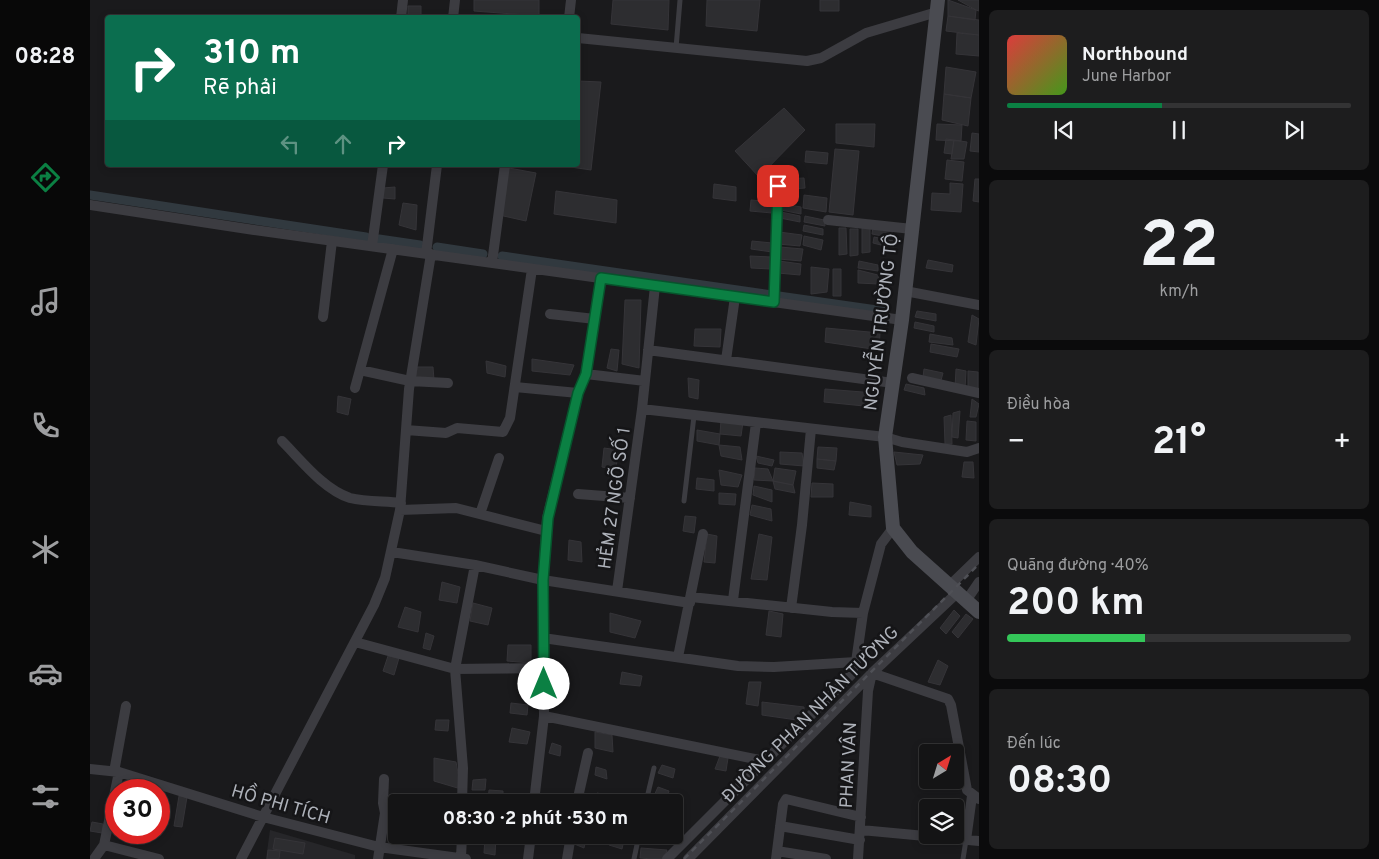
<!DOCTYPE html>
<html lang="vi">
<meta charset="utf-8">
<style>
:root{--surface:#141415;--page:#1d1d1e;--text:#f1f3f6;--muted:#9d9ea0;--line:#333334;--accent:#0b8043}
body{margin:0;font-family:Overpass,sans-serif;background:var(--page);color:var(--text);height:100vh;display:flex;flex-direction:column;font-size:19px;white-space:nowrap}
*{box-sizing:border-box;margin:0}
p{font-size:16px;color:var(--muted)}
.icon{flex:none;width:28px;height:28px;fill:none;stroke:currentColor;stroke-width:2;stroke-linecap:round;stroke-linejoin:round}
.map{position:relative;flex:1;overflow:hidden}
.drawer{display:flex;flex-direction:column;gap:10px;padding:10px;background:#0b0b0c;width:400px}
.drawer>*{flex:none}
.hud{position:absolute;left:15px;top:15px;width:475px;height:152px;border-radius:5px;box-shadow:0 2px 8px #0003,0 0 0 1px var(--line);background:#0b6e4f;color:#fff;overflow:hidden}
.needle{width:32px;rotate:38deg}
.buttons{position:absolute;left:829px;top:744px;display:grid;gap:10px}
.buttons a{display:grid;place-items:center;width:45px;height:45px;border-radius:5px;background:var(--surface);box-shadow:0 2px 8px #0003,0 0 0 1px var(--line);font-size:25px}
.speed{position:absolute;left:15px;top:779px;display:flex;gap:10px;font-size:25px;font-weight:700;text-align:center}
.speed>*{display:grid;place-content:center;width:65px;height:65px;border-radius:50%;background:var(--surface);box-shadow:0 2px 8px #0003,0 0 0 1px var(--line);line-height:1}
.speed .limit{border:8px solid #d22;background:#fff;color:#111}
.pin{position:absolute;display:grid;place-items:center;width:42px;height:42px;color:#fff;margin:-21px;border-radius:10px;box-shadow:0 2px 8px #0006}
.me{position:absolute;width:55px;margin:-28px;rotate:0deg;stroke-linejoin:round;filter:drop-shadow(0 0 4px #0008)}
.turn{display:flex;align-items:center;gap:18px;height:105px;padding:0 15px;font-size:22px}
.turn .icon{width:65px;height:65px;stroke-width:2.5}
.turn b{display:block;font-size:35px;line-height:42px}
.lanes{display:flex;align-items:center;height:48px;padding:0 15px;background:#0003;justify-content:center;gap:25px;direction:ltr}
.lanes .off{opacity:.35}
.big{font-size:38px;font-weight:700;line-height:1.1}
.drawer .widget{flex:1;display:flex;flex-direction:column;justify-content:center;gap:8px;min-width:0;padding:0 18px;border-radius:8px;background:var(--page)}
.drawer .dial{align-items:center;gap:0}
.dial b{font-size:65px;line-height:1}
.song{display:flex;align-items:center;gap:15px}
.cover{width:60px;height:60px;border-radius:8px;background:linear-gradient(135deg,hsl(0 70% 55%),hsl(100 70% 35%))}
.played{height:5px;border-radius:2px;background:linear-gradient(90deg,var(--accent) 45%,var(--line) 45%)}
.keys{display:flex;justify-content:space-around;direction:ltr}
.heat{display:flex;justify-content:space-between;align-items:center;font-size:28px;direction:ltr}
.charge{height:8px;border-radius:4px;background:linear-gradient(90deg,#34c759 40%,var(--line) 0)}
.trip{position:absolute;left:298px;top:794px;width:295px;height:50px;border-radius:5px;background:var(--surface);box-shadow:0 2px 8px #0003,0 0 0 1px var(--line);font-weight:700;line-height:50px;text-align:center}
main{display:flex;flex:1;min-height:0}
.dock{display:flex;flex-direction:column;width:90px;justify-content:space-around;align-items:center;background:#080808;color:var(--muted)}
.dock .icon{width:35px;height:35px}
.dock .active{color:var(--accent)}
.dock b{font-size:22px;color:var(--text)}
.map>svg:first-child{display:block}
</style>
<main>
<nav class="dock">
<b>08:28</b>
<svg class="icon active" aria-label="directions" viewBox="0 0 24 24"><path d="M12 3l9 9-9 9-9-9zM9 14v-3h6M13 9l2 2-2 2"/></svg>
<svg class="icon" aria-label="music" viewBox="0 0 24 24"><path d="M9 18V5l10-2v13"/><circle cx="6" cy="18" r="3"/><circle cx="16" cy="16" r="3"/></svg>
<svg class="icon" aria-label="phone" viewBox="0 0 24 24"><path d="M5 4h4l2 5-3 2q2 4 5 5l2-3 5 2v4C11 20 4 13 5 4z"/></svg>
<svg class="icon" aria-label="climate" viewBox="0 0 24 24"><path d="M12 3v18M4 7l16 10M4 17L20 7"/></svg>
<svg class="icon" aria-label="car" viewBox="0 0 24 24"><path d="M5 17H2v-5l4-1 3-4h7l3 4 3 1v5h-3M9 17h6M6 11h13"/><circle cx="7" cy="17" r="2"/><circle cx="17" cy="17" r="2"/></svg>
<svg class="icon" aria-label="filters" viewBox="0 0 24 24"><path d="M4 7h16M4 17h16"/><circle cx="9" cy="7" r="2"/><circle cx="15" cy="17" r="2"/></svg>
</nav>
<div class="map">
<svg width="889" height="859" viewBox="0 0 889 859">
<rect width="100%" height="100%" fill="#1a1a1c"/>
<path fill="#262629" d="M180 830 265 855V859H176Z"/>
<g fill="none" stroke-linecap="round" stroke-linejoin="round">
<path stroke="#31393f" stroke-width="9" d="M0 195 276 237
M289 239 330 245
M347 247 393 254
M412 256 794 311"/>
</g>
<path fill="#2d2d30" stroke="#353438" d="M384 0H449V16L384 11Z
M523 0H579L578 30 521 24Z
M617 0H670L667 31 616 26Z
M730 0H749V11H730Z
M858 0 886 10 885 20 858 16Z
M868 0H889V11L886 10Z
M318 6H331V18L318 15Z
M858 16 889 20V35L856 31Z
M867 33 889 35V56L866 54Z
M856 67 886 72 881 98 854 94Z
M488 81 511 82 501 170 467 165H488Z
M854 94 881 98 878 126 852 120Z
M694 108 715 130 669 177 645 151Z
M746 124H785L784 147 746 143Z
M847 124 872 125 871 141 846 140Z
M882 133 889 134V152L880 151Z
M856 139 864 140 862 154 854 153Z
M864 140 877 142 874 159H861Z
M745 149 769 151 763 215 739 212Z
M716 151 738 153 737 164 715 162Z
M857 160 874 162 872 181 855 179Z
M419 168 446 173 436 221 409 215Z
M714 178 715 188 692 190 693 179Z
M885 179H889V202L883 201Z
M860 183 873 184 871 212 841 210 842 193 860 194Z
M624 184 646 187V201L623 198Z
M305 187V199L293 198V188Z
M466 191 527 200 526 223 464 214Z
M714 195 737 198 736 212 713 208Z
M661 200 683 202 682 213 660 211Z
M313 203 327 205 326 230 309 225Z
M693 204 711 207V214L691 210Z
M691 212 710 216V222L690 218Z
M715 216 734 220 735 226 714 222Z
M714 225 733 229V235L713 231Z
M772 226H780V252L772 253Z
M783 227 802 231 803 238 782 234Z
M749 228H756L757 254 749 255Z
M760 229H768V255L760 256Z
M689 232 712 235 710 246 688 244Z
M714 236 733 240 731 250 713 245Z
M784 237 803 241V248L783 243Z
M662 241 682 243V252L661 249Z
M690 247 713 249 711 261 689 259Z
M660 256 681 257V269L661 268Z
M838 260 863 265 862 272 836 268Z
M689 261 711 264 710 275 688 273Z
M769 261 788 265V271L768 268Z
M721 267 739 269 737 292 721 294Z
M743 269H751V296H743Z
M768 270 788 275 789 284 768 283Z
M535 300H551L549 368 532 364Z
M827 311 846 314V321L825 317Z
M882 315 889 319 886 345 878 342Z
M825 322 844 326V332L824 328Z
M736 328 790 333 789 350 735 342Z
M605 329H631L630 347 604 346Z
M840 334 862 338 863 345 839 342Z
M841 344 869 349 867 357 840 352Z
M521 349 529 350 527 371 517 368Z
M442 359 484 365 480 375 442 371Z
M396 361 416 366 415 377 397 373Z
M327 367H343L344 380 326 378Z
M834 369 853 373 850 384 833 377Z
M866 369 876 371 875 389 865 388Z
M878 371 888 372V391L878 390Z
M598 378 609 380 608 399 599 397Z
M816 384 834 388 835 395 814 390Z
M735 389 785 393 784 407 734 402Z
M248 396 261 399 258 415 247 412Z
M882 399 889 404 886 417H880Z
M870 411 868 438 862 437 863 413Z
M861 415 862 444H855L854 417Z
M631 420 653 422 651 436 630 434Z
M877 421 886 422V441L876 440Z
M607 430 630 434 629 445 607 441Z
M629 445 650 447 652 460 631 456Z
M728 447 747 448 746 461 727 459Z
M514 448 528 450 526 470 512 467Z
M690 452 712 453 714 466 690 464Z
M804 452 833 455 830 464 807 465Z
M666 456 684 460 682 466 668 463Z
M727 459 746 461 744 470 727 468Z
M874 462H883L884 478 872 477Z
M665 468 678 469 683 481 664 480Z
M685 468 706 471 703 485 683 481Z
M629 470 652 475 648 487 631 485Z
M607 478 624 480V491L606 489Z
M683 481 703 485 705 493 685 489Z
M722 483 743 484V497H721Z
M664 486 682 490V502L663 495Z
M629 493 646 494 645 505 629 504Z
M760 502 781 506V517L759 515Z
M662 505 681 509 682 521 660 515Z
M595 516 606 517 604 533 593 531Z
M617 534 627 536 625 563 614 562Z
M669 534 682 537 677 580 661 579Z
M479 540 491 542 492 562 478 560Z
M352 582 370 587 367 603 349 600Z
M383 603 402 608 398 625 380 621Z
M315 607 331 612 328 632 308 627Z
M864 610 870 616 856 634 850 628Z
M679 611 693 614 691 637 676 635Z
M520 613 551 621 545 638 520 632Z
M876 614 883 619 868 638 862 632Z
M336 633 344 636 340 650 333 648Z
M418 645H441V663L417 661Z
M298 656 309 658 304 675 293 671Z
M848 660 858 666 850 685 838 682Z
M532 672 552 676 550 686 530 684Z
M659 682H671L668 706 656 704Z
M672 702 714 707V721L672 715Z
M421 703 438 705 437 715 420 713Z
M346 720H359L358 731 345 730Z
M422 728 440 732 437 744 419 742Z
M505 732 522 735 523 752 505 748Z
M462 743 471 746 470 756 459 753Z
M630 756 638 758 636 771 625 769Z
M344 758 366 762 371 789 344 781Z
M572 765 585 769 583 778 568 773Z
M506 767 516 770 517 779 505 775Z
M396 779 395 790H382L383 780Z
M568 787 579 791 576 802 562 800Z
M399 790 413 791V802H398Z
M507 793 529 798 528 802 506 801Z
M450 794 467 799 466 802H448Z
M89 796 97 797 92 827 84 826Z
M2 822 13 824 12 833 0 831Z
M484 835H497L494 848 482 843Z
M406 836 405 855 394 853 395 838Z
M185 838 215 843 213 854 183 849Z
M522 838 534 840 532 849 519 845Z
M551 848 577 850 574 859H563L550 858Z
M178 850 190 851 189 859H177Z"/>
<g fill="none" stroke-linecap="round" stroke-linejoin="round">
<path stroke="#3c3c41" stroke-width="5" d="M586 48 590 0
M594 501 604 416
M556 802 564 768
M544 859 549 835
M873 859 876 840"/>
<path stroke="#3c3c41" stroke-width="10" d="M311 18 313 0
M363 18 365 0
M479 18 481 0
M488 38 717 61 731 58 776 33 847 12
M0 205 164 230 812 320
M738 220 822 229
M282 246 293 165
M336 254 347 165
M402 263 415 165
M815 291 889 305
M684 302 688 186
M460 314 505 319
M233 317 242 241
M558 350 803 383
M636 360 645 297
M270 370 320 381 358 383
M496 374 555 381
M822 378 889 393
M425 387 488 393
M265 388 303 249
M552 409 795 437 812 442 877 452 889 448
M316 430 356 433 367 428 413 432 420 418 442 269
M192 441C211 460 233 489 260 498 276 502 295 501 311 503
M488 494 540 498
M310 510 366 508 456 531
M390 514 409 458
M302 552 385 565 453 580 600 603
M859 586 889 557
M527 591 552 409 565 286
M601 597 742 612 773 613
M643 600 666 423
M876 601 889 582
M701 608 712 525 721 429
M453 638 648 666 684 667 766 662
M265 642 365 669 453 668
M588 657 613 534
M454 716 675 761
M0 769 29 772 173 817 289 847 376 859
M24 772 36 706
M372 802 373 768 365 669 385 565
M444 802 454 716 453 580 457 518 488 393 496 374 511 278
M487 802 498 753
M690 826 770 840
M771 830 889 841
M876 840 882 796
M14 845 69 859
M687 851 736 859
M371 858 372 835
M4 859 14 845 29 772
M151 859 284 605 295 578 310 510 319 389 341 254
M288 859 295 813 293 803 294 779
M438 859 441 835
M477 859 481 835
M577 859 761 675 766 662 773 613 791 544 803 528
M598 859 782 673 867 593
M686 859 693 804 696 799 771 817
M768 859 778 691 782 673 858 699 861 705 877 790 889 799"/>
<path stroke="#4a4b51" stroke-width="14" d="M848 0 812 320 795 437 803 528 822 552 889 612"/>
<path stroke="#4f5056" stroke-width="2.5" stroke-dasharray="6 5" stroke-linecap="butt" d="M594 859 889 564"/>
</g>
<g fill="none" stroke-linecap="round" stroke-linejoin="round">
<defs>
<path id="route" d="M454 684 453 580 458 518 488 393 496 374 511 278 684 302 688 186"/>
</defs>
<use href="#route" stroke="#07532c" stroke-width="12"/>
<use href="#route" stroke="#0b8043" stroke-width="9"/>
</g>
<g text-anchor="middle" stroke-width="5" stroke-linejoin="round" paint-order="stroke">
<g font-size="18" fill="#aeb2ba" stroke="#151517">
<text transform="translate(791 322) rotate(-83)" y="6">NGUYỄN TRƯỜNG TỘ</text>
<text transform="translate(524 498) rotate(-82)" y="6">HẺM 27 NGÕ SỐ 1</text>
<text transform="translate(720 714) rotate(-45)" y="6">ĐƯỜNG PHAN NHÂN TƯỜNG</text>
<text transform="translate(758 765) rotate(-87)" y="6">PHAN VÂN</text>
<text transform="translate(191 804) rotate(16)" y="6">HỒ PHI TÍCH</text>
</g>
</g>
</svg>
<div class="buttons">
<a><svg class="needle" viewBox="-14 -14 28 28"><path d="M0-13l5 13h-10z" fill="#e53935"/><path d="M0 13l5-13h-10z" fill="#9d9ea0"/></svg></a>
<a><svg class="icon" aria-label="layers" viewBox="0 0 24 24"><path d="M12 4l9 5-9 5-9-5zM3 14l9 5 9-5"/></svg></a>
</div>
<div class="speed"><div class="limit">30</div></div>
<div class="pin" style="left:688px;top:186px;background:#d93025"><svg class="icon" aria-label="arrive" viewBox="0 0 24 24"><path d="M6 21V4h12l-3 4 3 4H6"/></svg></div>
<svg class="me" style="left:454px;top:684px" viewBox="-20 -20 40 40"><circle r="19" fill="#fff"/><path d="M0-13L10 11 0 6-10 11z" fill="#0b8043"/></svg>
<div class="trip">08:30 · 2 phút · 530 m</div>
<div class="hud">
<div class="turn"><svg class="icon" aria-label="right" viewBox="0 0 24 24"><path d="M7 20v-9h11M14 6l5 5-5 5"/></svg><div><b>310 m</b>Rẽ phải</div></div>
<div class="lanes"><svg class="icon off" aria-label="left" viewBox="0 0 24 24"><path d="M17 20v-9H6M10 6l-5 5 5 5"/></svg><svg class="icon off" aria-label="ahead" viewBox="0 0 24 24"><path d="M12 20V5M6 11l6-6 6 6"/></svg><svg class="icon" aria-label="right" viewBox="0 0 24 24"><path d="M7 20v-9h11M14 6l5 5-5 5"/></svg></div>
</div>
</div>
<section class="drawer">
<div class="widget">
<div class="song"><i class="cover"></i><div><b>Northbound</b><p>June Harbor</p></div></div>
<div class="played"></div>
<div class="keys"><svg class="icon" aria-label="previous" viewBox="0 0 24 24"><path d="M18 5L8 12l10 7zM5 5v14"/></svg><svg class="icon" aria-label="pause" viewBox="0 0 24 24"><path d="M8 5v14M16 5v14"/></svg><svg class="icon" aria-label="next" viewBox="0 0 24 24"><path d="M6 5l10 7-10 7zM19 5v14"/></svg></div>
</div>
<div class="widget dial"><b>22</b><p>km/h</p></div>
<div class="widget"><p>Điều hòa</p>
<div class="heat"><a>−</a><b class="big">21°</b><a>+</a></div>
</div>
<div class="widget"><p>Quãng đường · 40%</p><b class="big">200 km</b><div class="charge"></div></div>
<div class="widget"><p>Đến lúc</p><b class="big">08:30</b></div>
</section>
</main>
